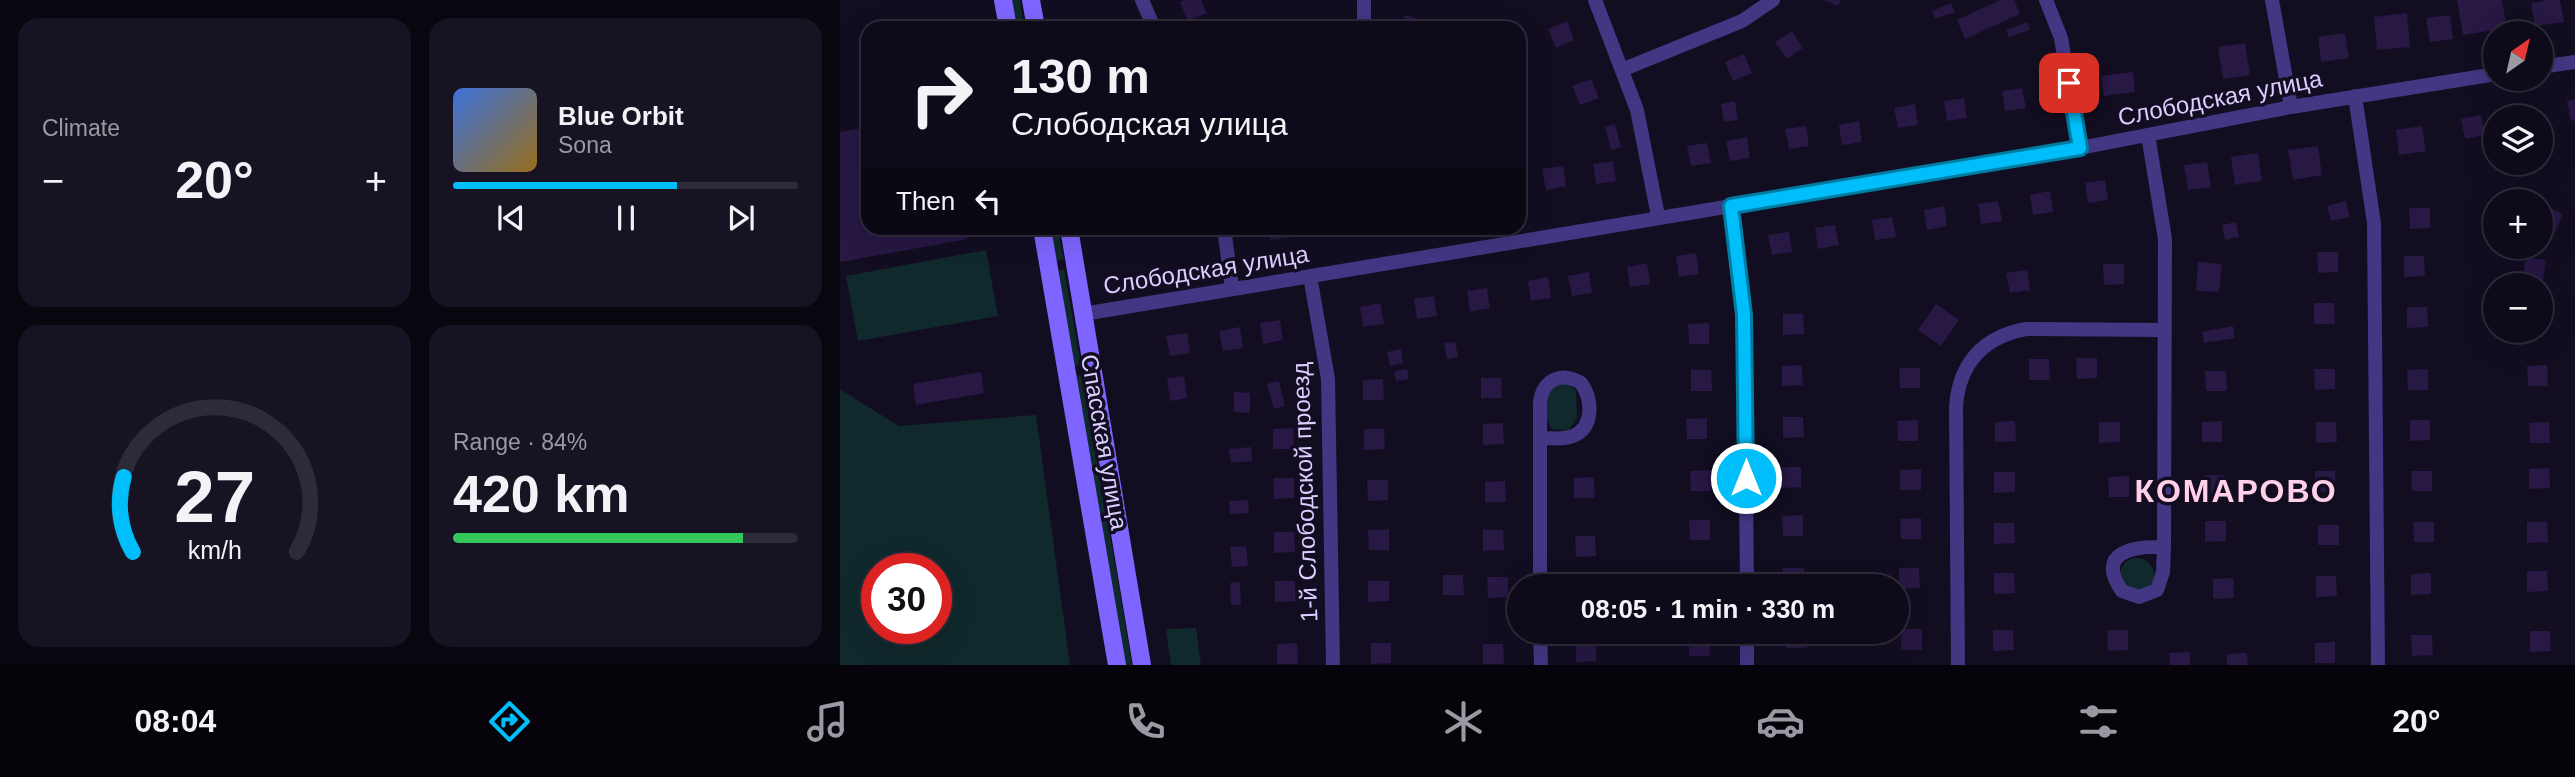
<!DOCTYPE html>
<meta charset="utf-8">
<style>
:root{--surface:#0e0a1a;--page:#171323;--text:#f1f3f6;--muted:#9b9aa2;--line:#2e2b39;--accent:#00bef9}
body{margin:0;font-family:Helvetica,sans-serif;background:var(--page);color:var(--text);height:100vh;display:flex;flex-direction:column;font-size:26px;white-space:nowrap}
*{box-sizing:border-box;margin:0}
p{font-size:23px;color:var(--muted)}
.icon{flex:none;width:38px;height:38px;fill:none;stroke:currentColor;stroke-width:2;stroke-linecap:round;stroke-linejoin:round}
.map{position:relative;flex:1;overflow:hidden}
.panel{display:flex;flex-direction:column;gap:18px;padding:18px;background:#08060e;width:840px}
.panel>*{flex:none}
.hud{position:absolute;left:21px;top:21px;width:665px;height:214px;border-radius:21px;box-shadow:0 7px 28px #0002,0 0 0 2px var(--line);background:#0e0a1a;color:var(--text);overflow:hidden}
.needle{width:46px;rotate:34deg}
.tools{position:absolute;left:1643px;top:21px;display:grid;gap:14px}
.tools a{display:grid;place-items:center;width:70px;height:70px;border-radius:50%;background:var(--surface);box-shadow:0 7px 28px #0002,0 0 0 2px var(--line);font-size:35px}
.speed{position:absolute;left:21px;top:553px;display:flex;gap:14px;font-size:35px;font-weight:700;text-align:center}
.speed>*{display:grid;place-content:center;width:91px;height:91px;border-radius:50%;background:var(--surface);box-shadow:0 7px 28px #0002,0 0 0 2px var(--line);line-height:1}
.speed .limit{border:10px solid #d22;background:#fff;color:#111}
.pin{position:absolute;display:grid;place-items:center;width:60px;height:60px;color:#fff;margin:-30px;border-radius:14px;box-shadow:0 4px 10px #0006}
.me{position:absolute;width:77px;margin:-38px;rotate:0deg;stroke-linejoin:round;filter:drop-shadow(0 0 5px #0008)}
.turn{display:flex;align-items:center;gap:24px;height:147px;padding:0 35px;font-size:32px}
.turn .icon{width:91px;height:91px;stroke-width:2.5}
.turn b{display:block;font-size:49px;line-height:60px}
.then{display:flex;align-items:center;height:66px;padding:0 35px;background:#0003;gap:14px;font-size:26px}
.big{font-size:52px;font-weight:800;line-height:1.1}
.panel .tile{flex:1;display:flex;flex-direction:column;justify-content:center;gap:10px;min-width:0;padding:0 24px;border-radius:21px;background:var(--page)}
.panel .dial{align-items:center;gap:0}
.dial svg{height:182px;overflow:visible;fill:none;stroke:var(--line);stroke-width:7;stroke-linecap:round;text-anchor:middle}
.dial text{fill:var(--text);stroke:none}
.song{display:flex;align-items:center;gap:21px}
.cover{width:84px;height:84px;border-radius:10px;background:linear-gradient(135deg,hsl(220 70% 55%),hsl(40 70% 35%))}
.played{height:7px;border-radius:4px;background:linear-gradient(90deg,var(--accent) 65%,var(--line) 65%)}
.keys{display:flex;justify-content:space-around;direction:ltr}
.heat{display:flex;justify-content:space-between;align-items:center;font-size:38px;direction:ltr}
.charge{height:10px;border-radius:5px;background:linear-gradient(90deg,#34c759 84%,var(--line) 0)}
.panel .tiles{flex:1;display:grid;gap:18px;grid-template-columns:repeat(2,1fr)}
.trip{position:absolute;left:667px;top:574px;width:402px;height:70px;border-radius:35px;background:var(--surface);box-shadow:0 7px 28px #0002,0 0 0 2px var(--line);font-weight:800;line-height:70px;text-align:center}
.dock{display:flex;height:112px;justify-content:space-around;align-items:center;background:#06040a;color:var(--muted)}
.dock .icon{width:49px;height:49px}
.dock .on{color:var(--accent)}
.dock b{font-size:32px;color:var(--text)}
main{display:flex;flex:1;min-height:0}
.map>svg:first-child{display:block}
</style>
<main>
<section class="panel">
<div class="tiles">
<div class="tile"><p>Climate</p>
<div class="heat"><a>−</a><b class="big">20°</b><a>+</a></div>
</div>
<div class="tile">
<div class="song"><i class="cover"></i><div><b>Blue Orbit</b><p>Sona</p></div></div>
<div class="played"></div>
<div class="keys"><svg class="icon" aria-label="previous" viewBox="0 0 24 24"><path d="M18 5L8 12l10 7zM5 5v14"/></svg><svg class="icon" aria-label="pause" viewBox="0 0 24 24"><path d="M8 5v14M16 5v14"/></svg><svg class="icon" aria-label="next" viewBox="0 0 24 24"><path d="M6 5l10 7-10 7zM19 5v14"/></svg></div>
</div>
<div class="tile dial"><svg viewBox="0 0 100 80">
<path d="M14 69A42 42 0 1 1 86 69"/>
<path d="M14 69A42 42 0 0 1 10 36" stroke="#00bef9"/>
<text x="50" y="56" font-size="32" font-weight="700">27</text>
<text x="50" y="72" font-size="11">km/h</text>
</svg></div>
<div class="tile"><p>Range · 84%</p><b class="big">420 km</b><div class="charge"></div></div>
</div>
</section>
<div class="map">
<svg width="1735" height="665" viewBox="0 0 1735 665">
<rect width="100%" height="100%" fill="#130d22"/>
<path fill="#10292c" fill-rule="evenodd" d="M171 0H180L184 28H176Z
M208 228H218L224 260 214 261Z
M146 250 158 316 18 341 6 276Z
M224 269 241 365 232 367 215 271Z
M243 375 292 665H283L234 376Z
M716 383 730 385 736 391 737 418 729 430 712 429C701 413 705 397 716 383Z
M0 389 59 426 196 415 230 665H0ZM37 569H96V628H37Z
M1280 575a17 17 0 1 1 34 0a17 17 0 1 1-34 0Z
M356 628 361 665H331L326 629Z"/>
<path fill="#271844" d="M345 0H361L367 13 348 21 340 2Z
M984 0H1001L998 6Z
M1160 0H1174L1180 14 1125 39 1117 20Z
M1617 0H1662L1667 28 1623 35Z
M1708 0H1720L1724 22 1695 26 1691 3Z
M1111 3 1115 12 1095 19 1092 11Z
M1567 13 1570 47 1537 50 1534 17Z
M565 15 584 21 582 28H561Z
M1610 15 1613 39 1590 42 1586 18Z
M727 21 734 40 716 48 708 29Z
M1188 22 1190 30 1169 37 1166 30Z
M952 31 963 48 947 59 935 42Z
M1505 33 1509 58 1481 62 1478 37Z
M1405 43 1410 75 1383 79 1378 47Z
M904 54 912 73 893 81 885 62Z
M1293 72 1295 92 1264 96 1261 76Z
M751 79 759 98 740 105 732 86Z
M1182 88 1186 108 1165 111 1162 91Z
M1124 98 1127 118 1107 121 1104 101Z
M1735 99V120L1731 121 1727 101Z
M895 101 898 120 884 122 881 104Z
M1075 104 1078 125 1058 128 1054 108Z
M1692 105 1695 117H1674L1672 109Z
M1641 115 1645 135 1625 139 1621 119Z
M1019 121 1022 142 1002 145 999 125Z
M775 124 781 147 771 150 765 127Z
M966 126 969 146 949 149 945 129Z
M1582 126 1586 151 1559 155 1556 130Z
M28 127V228H126L128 239 0 262V132Z
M907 137 910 158 890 161 886 141Z
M867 143 871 163 851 166 847 146Z
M1478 146 1482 175 1453 180 1448 150Z
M1418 153 1422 181 1395 185 1391 157Z
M773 161 776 181 756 184 753 164Z
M1367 162 1371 187 1348 190 1344 165Z
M723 166 726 186 706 190 702 169Z
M1265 180 1268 200 1248 203 1245 183Z
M1210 191 1213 212 1193 215 1190 195Z
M1158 201 1162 221 1141 224 1138 204Z
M1506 201 1510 217 1491 221 1487 206Z
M1104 206 1107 226 1087 230 1084 210Z
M1705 206 1723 214 1715 233 1701 227Z
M1569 208H1590V228L1570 229Z
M1052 217 1056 237 1035 240 1032 220Z
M1396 222 1399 237 1385 240 1382 225Z
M995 225 999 245 978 249 975 228Z
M430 228H450L452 237 431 240Z
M949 232 952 252 932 255 928 235Z
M1477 252H1498V272L1478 273Z
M856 253 859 274 839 277 836 256Z
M1564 256H1584L1585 276 1564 277Z
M1686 257 1706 260 1703 280 1683 278Z
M1358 262 1382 264 1379 292 1356 291Z
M807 263 810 284 790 287 787 267Z
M1263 264H1284V284L1264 285Z
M1187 270 1190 290 1170 293 1166 273Z
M749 272 752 293 732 296 728 276Z
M708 277 711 298 691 301 688 281Z
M647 288 650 308 630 312 627 291Z
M594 296 597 316 577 319 574 299Z
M540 303 544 324 523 327 520 307Z
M1474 303H1494L1495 324H1474Z
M1096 304 1119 320 1101 346 1078 330Z
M1701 304H1703L1704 326H1701Z
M1567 307H1587L1588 327 1567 328Z
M943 314H963L964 334 943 335Z
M440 320 443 340 423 344 420 323Z
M869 323V344H849L848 324Z
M1393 326 1395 338 1364 343 1362 332Z
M400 327 403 348 383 351 379 331Z
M347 333 350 353 330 356 326 336Z
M615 342 618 357 607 359 604 343Z
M561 349 563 363 550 366 547 352Z
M1236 358H1257V378L1237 379Z
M1189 359H1209L1210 380H1189Z
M962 365 963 385 942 386V366Z
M1707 365 1708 386H1688L1687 366Z
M1059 368H1080V388H1060Z
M567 369 569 379 556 381 554 371Z
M1474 369H1495V389L1475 390Z
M1588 369V390H1568L1567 370Z
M851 370H871L872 391H851Z
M1365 371H1386L1387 391H1366Z
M141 372 144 393 76 405 73 384Z
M344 376 347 398 330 401 327 378Z
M641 378H661L662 398H641Z
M543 379 544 400H523V380Z
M439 381 445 406 434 409 427 384Z
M394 392 410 393V413L394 412Z
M943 417H963L964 437 943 438Z
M867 418V439H847L846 419Z
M1078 420V441H1058L1057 421Z
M1570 420H1590V440L1570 441Z
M1175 421 1176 441 1155 442V422Z
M1382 421V442H1362V422Z
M1259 422H1280V442L1259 443Z
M1476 422H1496L1497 442 1476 443Z
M1709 422 1710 443H1690L1689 423Z
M663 423 664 444 643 445V424Z
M453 428 454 449H433V429Z
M524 429H544L545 449 524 450Z
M411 447 412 461 391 463 389 449Z
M941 467H961V487L941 488Z
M1709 468 1710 488 1689 489V469Z
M1081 469V490H1060V470Z
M871 470V491H851L850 471Z
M1475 471H1495L1496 491 1475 492Z
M1571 471H1592V491H1572Z
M1154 472H1175V492L1154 493Z
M1364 475H1384L1385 495 1364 496Z
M1289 476V497H1269L1268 477Z
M754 477 755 498H734V478Z
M433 478H454V498L434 499Z
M527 480H548V500L528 501Z
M665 481 666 502H645V482Z
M408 500 409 513 390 514 389 501Z
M963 515V536H943L942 516Z
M1081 518V539H1061L1060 519Z
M849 520H870V540H850Z
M1365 521H1386V541L1365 542Z
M1573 522H1594V542H1574Z
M1687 522H1707L1708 542 1687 543Z
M1154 523H1174L1175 543 1154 544Z
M1478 525H1499V545H1478Z
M549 529V550H529L528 530Z
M643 530H663L664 550 643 551Z
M434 532H454L455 552 434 553Z
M735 536H755L756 556 736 557Z
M406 546 408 566 392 567 390 547Z
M943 568H964V586H943Z
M1059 568H1079L1080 588 1059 589Z
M1687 571H1707L1708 591 1687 592Z
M850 572H870L871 586H850Z
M1154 573H1174L1175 593 1154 594Z
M1591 573V594L1571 595V574Z
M603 575H623L624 595H603Z
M1476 576H1496L1497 596 1476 597Z
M647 577H668V597L648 598Z
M1393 578 1394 598 1373 599V579Z
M435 581H455L456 601 435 602Z
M528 581H549V601L528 602Z
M400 582 401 605H391L390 583Z
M1061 629H1082V650H1061Z
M1153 630H1173L1174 650 1153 651Z
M1267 630H1288V650L1268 651Z
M1690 631H1710L1711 651 1690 652Z
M946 632H966L967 648H946Z
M869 635 870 656H849V636Z
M1571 635H1592L1593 655 1572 656Z
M756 641V661L736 662V642Z
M1495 642V663H1475V643Z
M457 643 458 664H437V644Z
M531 643H551V663L531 664Z
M643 644H663L664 664H643Z
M1350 652V665H1330L1329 653Z
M1407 653 1408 665H1387V654Z"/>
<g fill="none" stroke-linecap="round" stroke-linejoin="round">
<path stroke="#433683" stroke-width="14" d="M302 0 314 28
M524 0V28
M755 0 797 110 818 216
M1206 0 1221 38 1240 148
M1432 0 1451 107
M1701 67 1735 62
M784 69 902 21 933 0
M1515 96 1534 223 1538 665
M1308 135 1325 239 1324 547C1296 546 1254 551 1282 591L1299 597 1317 590 1323 572 1324 547
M891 206 904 315 907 586
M384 228 392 288
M470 276 488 379 493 665
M243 314 1240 148 1451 107 1656 74
M700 438C711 438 724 440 733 436 755 427 752 398 741 383 721 371 703 380 700 402V586
M700 632 701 665
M907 632V665
M1118 665 1116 407C1119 363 1143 337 1186 329L1322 330"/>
<path stroke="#7e65ff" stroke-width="18" d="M163 0 168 28
M191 0 196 28
M202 228 277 665
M229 228 302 665"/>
</g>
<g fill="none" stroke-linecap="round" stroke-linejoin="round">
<defs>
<path id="route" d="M906 478 904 315 891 206 1240 148 1229 83"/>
</defs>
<use href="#route" stroke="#007ca2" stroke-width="18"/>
<use href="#route" stroke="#00bef9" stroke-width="12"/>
</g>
<g text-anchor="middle" stroke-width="7" stroke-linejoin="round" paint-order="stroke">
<g font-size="24" fill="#daceff" stroke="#130d22">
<text transform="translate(1380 98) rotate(-11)" y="8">Слободская улица</text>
<text transform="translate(366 270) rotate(-9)" y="8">Слободская улица</text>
<text transform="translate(264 442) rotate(80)" y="8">Спасская улица</text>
<text transform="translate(465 492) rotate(-92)" y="8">1-й Слободской проезд</text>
</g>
<g font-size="32" font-weight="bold" letter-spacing="2" fill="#ffd0e7" stroke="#130d22">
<text x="1396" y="502">КОМАРОВО</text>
</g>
</g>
</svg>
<div class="tools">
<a><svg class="needle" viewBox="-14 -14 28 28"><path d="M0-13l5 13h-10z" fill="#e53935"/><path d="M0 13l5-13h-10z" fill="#9b9aa2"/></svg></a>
<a><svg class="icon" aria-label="layers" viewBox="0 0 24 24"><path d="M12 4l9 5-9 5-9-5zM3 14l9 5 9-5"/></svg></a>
<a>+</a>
<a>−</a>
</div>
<div class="speed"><div class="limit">30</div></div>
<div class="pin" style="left:1229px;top:83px;background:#d93025"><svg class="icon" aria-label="arrive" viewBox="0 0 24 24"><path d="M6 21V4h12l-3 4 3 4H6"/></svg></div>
<svg class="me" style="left:906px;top:478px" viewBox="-20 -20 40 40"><circle r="17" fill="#00bef9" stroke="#fff" stroke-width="3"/><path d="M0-11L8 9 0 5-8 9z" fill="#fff"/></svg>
<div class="trip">08:05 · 1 min · 330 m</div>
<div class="hud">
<div class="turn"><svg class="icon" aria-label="right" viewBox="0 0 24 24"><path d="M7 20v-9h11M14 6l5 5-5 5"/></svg><div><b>130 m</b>Слободская улица</div></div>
<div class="then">Then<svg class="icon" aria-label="left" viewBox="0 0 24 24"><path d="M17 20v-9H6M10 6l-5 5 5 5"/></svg></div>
</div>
</div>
</main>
<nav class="dock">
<b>08:04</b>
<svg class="icon on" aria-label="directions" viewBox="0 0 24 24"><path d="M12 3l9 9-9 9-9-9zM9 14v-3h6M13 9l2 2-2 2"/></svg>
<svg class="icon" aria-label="music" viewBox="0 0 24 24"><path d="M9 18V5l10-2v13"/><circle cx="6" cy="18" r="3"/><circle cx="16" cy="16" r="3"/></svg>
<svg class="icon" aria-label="phone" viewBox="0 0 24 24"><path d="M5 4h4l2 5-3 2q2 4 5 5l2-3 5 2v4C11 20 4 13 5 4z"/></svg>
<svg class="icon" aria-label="climate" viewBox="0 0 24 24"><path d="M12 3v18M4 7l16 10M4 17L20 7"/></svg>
<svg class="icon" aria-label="car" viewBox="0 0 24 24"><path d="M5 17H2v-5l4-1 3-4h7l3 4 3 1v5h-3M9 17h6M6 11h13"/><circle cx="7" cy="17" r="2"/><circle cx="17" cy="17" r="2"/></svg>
<svg class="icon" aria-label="filters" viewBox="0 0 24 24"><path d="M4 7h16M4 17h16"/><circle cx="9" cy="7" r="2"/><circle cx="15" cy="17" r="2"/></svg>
<b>20°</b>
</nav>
